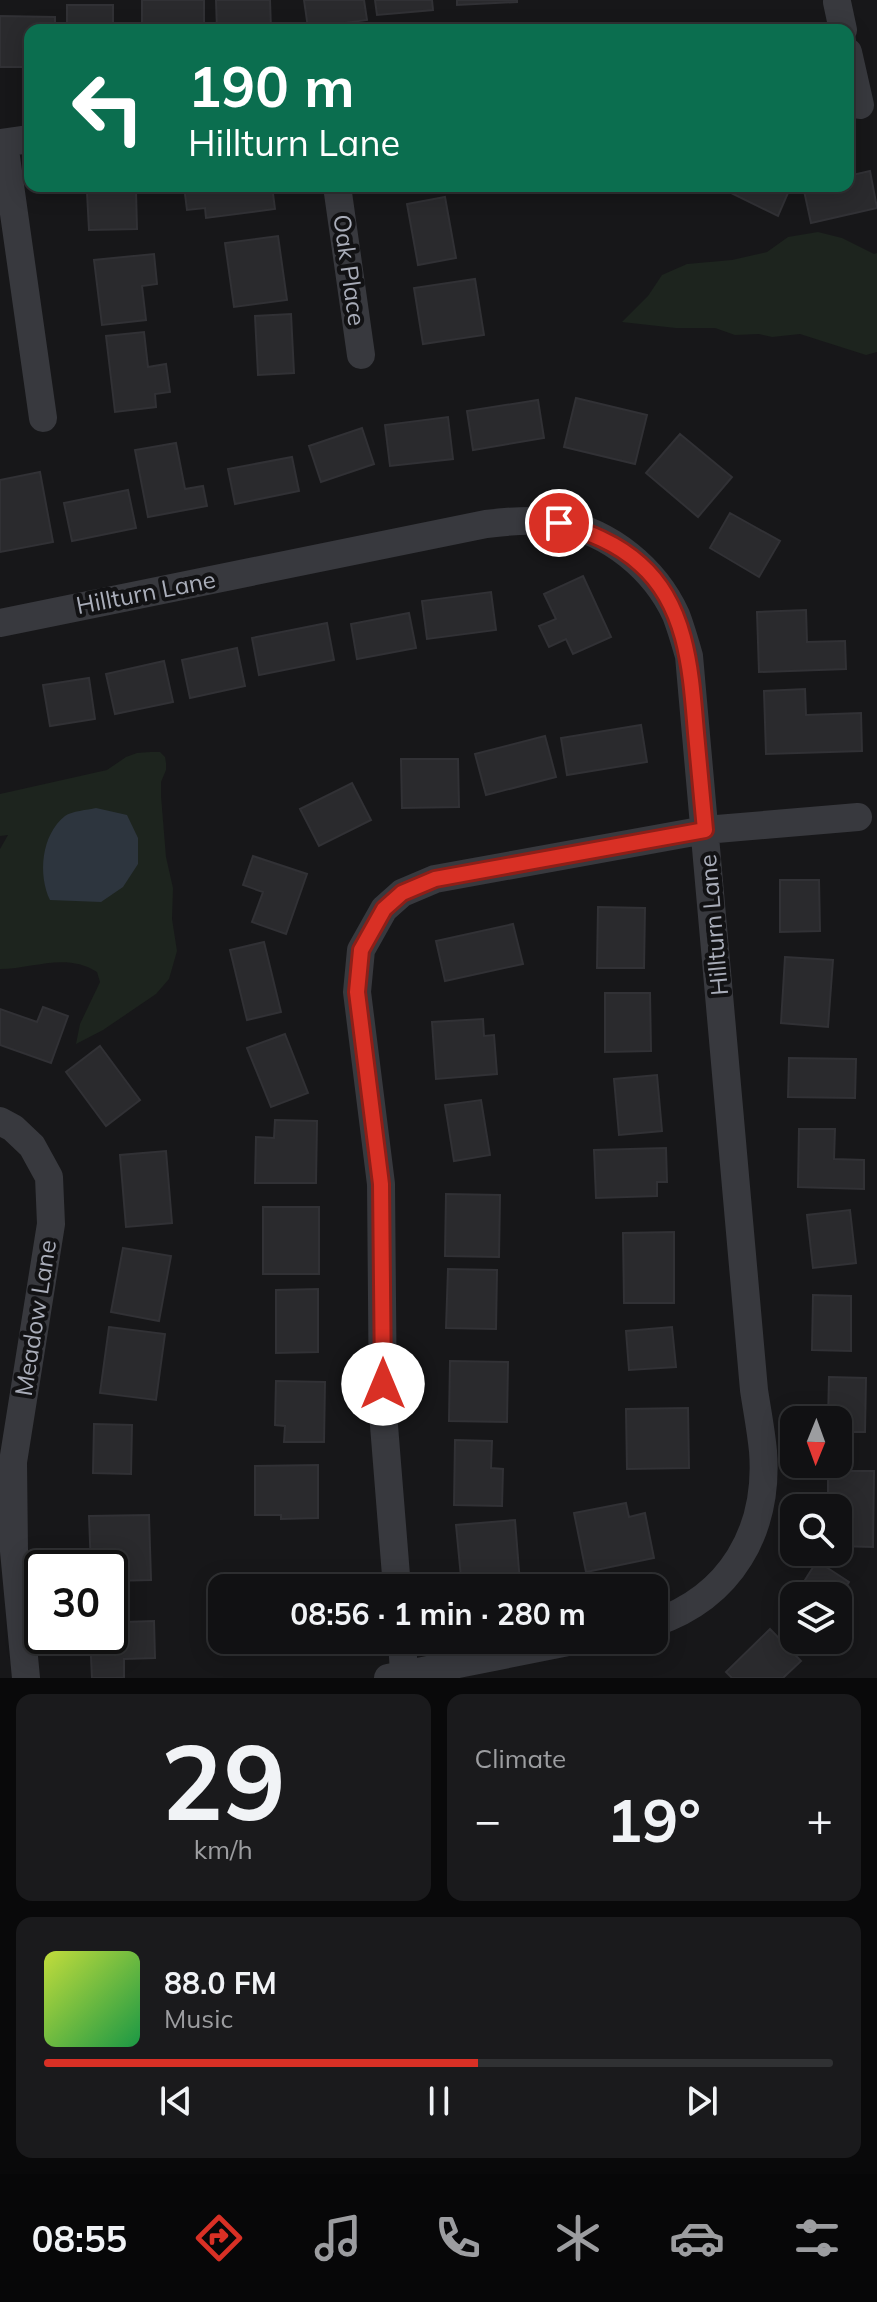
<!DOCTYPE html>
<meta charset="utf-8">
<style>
:root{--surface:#111113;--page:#1a1a1c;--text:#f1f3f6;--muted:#9c9da0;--line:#303133;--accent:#d93025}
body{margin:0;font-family:Mulish,sans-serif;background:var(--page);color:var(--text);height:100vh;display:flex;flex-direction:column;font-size:30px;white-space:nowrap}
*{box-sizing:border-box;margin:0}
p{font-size:26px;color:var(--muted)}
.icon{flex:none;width:44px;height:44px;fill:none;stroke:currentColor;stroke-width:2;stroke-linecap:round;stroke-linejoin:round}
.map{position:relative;height:1678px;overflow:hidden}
.drawer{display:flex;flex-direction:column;gap:16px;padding:16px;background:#09090a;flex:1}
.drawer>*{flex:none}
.guide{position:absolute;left:24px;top:24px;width:830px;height:168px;border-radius:16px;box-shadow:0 4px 20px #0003,0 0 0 2px var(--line);background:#0b6e4f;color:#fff;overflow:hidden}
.needle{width:52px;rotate:181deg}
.tools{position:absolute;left:780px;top:1406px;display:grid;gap:16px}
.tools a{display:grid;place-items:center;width:72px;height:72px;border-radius:16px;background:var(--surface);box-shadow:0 4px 20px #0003,0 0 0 2px var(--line);font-size:40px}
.speed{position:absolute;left:24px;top:1550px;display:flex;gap:16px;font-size:40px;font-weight:700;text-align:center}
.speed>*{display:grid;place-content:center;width:104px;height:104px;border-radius:50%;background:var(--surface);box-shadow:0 4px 20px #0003,0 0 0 2px var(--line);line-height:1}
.speed .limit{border:4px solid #111;border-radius:12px;background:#fff;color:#111}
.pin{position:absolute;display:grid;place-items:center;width:68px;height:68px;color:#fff;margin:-34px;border:4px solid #fff;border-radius:50%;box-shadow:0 2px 8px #0007}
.me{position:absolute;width:88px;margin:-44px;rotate:0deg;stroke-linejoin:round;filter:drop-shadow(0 0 6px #0008)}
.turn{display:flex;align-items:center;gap:28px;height:168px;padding:0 32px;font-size:36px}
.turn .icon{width:104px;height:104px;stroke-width:2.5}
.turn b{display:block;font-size:56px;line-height:68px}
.big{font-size:60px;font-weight:700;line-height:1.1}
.drawer .widget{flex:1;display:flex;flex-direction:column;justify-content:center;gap:12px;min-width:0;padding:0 28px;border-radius:16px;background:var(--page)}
.drawer .dial{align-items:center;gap:0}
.dial b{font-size:104px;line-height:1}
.song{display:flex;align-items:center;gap:24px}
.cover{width:96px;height:96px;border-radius:12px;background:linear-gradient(135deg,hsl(70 70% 55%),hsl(140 70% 35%))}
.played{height:8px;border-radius:4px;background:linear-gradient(90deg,var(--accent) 55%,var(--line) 55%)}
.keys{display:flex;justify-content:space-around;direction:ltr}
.heat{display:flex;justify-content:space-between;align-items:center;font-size:44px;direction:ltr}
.drawer .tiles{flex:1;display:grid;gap:16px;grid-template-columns:1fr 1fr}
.widget:last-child{grid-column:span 2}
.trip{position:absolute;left:208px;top:1574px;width:460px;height:80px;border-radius:16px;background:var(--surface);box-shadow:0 4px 20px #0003,0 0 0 2px var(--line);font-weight:700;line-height:80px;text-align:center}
.menu{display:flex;height:128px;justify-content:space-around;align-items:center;background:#070708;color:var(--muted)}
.menu .icon{width:56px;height:56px}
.menu .on{color:var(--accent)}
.menu b{font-size:36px;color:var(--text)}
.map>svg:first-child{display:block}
</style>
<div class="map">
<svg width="877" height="1678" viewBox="0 0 877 1678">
<rect width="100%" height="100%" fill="#171719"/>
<path fill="#1d241e" d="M818 232 842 238 874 254 877 253V352L866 355 800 334 772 337 759 334 735 335 715 328H676L622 322 648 296 662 275 687 264 732 260 767 252 788 237Z
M150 752H160L165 757 166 763V770L161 782V796L166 857 173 888 172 919 177 951 169 979 156 994 103 1030 76 1044 80 1024 100 982 97 972C66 952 33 969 0 969V849L8 835 0 836V794L107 770 126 757 137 753Z"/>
<path fill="#2d353e" d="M96 808 127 815 138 838V864L123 887 101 902 50 900C38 875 41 835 65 816 72 811 87 810 96 808Z"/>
<path fill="#2a2a2d" stroke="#313135" stroke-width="2" d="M142 0H204V30H142Z
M216 0H270L271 30H217Z
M304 0H364L367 20 308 28Z
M375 0H432L433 10 377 15Z
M457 0H517V2L457 5Z
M67 5H113V30H67Z
M0 16 55 17V30H30V67H0Z
M870 171 877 208 811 223 803 186H848V176Z
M184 186H272L275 209 206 218 205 208 187 210Z
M717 186H791L778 216Z
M136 191 137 229 89 230 87 192Z
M445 197 456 258 418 265 407 204Z
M278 236 287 300 234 307 225 243Z
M154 254 157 284 142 286 146 320 102 325 94 260Z
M475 279 484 335 423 344 414 288Z
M291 314 294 373 258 375 255 316Z
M144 332 148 367 166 364 170 392 155 394 156 407 115 412 106 336Z
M576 398 647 415 635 464 564 447Z
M538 400 544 438 473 450 467 411Z
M448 417 453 459 390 466 385 425Z
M362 428 374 464 321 482 309 446Z
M680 434 732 477 698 517 646 473Z
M176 443 185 489 203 486 207 506 148 517 135 450Z
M292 457 299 491 235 504 228 469Z
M40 472 53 542 0 552V480Z
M128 490 136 528 72 541 64 503Z
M730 513 780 541 759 577 710 548Z
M583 576 611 637 573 654 566 639 549 647 539 626 556 619 544 594Z
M491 592 496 630 427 639 422 601Z
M806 610 807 642 845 641 846 669 759 672 757 612Z
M409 613 416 648 357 659 351 624Z
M327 623 334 660 259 675 252 638Z
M237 648 245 686 190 698 182 660Z
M164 661 173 702 115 714 106 674Z
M89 678 95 719 50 726 43 685Z
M805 689 806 715 861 713 862 751 766 754 764 691Z
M641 725 647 762 567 775 561 738Z
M545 736 556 777 486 795 475 754Z
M401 759H458L459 807 402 808Z
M352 783 371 820 319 846 300 809Z
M253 856 307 874 286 934 252 922 263 892 243 885Z
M780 880H819L820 931 780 932Z
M598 907 645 908 644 968H597Z
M513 924 523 964 445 981 436 941Z
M264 942 281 1012 247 1020 230 950Z
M785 957 833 960 828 1027 781 1023Z
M605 993H650L651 1051 605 1052Z
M43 1007 68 1016 51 1063 0 1045V1009L37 1022Z
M483 1019 484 1036 494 1035 497 1074 436 1079 432 1022Z
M285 1034 308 1093 271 1107 247 1048Z
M100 1046 140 1100 106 1126 66 1072Z
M789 1058 856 1059 855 1098 788 1097Z
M657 1075 662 1131 619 1135 614 1079Z
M481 1100 490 1155 454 1161 445 1105Z
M275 1120 317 1121 316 1183H255L256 1137 274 1138Z
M799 1129H835L834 1159 864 1160V1189L798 1187Z
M666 1148 667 1182H657V1196L596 1198 594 1150Z
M166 1151 172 1223 126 1227 120 1155Z
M446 1194 500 1195 499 1257 445 1256Z
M263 1207H319V1274H263Z
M850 1210 856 1263 813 1268 807 1215Z
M674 1232V1303H624L623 1233Z
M123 1248 171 1256 159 1321 111 1312Z
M448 1269 497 1270 496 1329 446 1328Z
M318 1289V1352L276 1353V1290Z
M813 1295 851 1296V1351L812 1350Z
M109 1327 165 1334 156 1400 100 1393Z
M672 1327 676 1367 629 1370 626 1331Z
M450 1361 508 1362 507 1422 449 1421Z
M829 1377 866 1378 865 1432H838V1420H828Z
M276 1381 325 1382 324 1442H284L285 1426 275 1425Z
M688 1408 689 1468 627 1469 626 1409Z
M94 1424 132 1425 131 1474 93 1473Z
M455 1440 492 1441 491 1468 503 1469 502 1506 454 1505Z
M318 1465V1518L281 1519V1515H255V1466Z
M828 1471H874L873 1547 838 1546V1508H828Z
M626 1503 629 1517 645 1513 654 1558 586 1572 574 1513Z
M149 1515 151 1580 110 1581V1568H91L89 1516Z
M515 1520 520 1583 462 1588 456 1525Z
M817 1561 849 1582 838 1600V1596H795Z
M110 1610H123L124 1622 154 1621 155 1658 124 1659V1678H92L90 1636H110Z
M770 1629 801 1661 783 1678H732L726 1672Z"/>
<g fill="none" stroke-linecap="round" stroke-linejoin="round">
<path stroke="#38393e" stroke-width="28" d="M837 2 843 30
M848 52 860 105
M0 143 30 139
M4 143 43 418
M337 186 361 355
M0 623 486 524C510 521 536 519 560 523 610 532 655 569 676 615 681 628 685 642 689 656L754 1390C757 1410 761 1430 763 1451 769 1531 731 1597 654 1623
M0 1121 13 1128 32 1146 49 1177 51 1224 13 1462 14 1551 26 1678
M397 1588 383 1413 381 1184 357 992 361 950 384 909 402 893 435 879 705 830 858 817
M402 1640 404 1674
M388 1678 578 1640"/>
</g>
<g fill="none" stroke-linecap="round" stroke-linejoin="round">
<defs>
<path id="route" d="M383 1384 381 1184 357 992 361 950 384 909 402 893 435 879 705 830C702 798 699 766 696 733 691 674 688 606 640 564 617 543 588 532 559 523"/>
</defs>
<use href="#route" stroke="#8d1f18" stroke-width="20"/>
<use href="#route" stroke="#d93025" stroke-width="14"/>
</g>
<g text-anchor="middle" stroke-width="8" stroke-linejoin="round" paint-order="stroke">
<g font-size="24" fill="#a9adb9" stroke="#121214">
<text transform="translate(349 270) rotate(82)" y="8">Oak Place</text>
<text transform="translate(146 593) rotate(-11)" y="8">Hillturn Lane</text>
<text transform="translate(714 925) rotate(-95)" y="8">Hillturn Lane</text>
<text transform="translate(36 1318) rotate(-81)" y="8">Meadow Lane</text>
</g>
</g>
</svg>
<div class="tools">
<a><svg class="needle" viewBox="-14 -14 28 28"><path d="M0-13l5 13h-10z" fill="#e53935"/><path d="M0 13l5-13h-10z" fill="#9c9da0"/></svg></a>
<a><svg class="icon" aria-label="search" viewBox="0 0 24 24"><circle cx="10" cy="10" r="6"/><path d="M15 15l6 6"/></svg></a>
<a><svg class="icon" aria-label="layers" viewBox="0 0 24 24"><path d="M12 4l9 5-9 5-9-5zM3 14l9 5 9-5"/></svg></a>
</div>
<div class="speed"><div class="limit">30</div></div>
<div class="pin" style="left:559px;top:523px;background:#d93025"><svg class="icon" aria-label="arrive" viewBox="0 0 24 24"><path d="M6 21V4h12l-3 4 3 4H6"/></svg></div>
<svg class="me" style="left:383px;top:1384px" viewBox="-20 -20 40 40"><circle r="19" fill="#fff"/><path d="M0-13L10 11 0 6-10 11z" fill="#d93025"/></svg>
<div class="trip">08:56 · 1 min · 280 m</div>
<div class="guide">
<div class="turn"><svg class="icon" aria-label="left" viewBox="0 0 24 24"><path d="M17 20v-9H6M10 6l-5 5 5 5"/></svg><div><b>190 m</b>Hillturn Lane</div></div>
</div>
</div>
<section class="drawer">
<div class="tiles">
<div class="widget dial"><b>29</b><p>km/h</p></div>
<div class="widget"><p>Climate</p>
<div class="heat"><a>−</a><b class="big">19°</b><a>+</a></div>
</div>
<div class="widget">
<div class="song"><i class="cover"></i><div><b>88.0 FM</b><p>Music</p></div></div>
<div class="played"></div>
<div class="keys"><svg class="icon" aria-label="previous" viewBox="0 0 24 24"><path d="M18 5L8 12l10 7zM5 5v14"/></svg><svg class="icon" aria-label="pause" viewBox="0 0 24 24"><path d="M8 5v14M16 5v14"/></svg><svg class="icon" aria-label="next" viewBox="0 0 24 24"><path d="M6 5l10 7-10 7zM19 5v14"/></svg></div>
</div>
</div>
</section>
<nav class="menu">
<b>08:55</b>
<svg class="icon on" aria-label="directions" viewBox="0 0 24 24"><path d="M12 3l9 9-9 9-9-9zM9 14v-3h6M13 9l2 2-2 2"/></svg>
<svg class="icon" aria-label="music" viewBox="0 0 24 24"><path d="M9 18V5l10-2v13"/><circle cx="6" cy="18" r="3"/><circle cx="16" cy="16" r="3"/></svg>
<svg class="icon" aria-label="phone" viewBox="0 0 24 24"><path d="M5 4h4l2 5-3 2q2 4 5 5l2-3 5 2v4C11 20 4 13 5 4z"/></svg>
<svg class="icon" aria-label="climate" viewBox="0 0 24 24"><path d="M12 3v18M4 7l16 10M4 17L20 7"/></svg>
<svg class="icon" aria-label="car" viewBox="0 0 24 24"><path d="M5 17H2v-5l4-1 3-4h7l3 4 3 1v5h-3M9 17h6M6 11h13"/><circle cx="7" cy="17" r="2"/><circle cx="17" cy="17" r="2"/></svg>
<svg class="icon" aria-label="filters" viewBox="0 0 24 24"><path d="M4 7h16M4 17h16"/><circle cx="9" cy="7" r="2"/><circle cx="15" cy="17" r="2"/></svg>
</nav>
